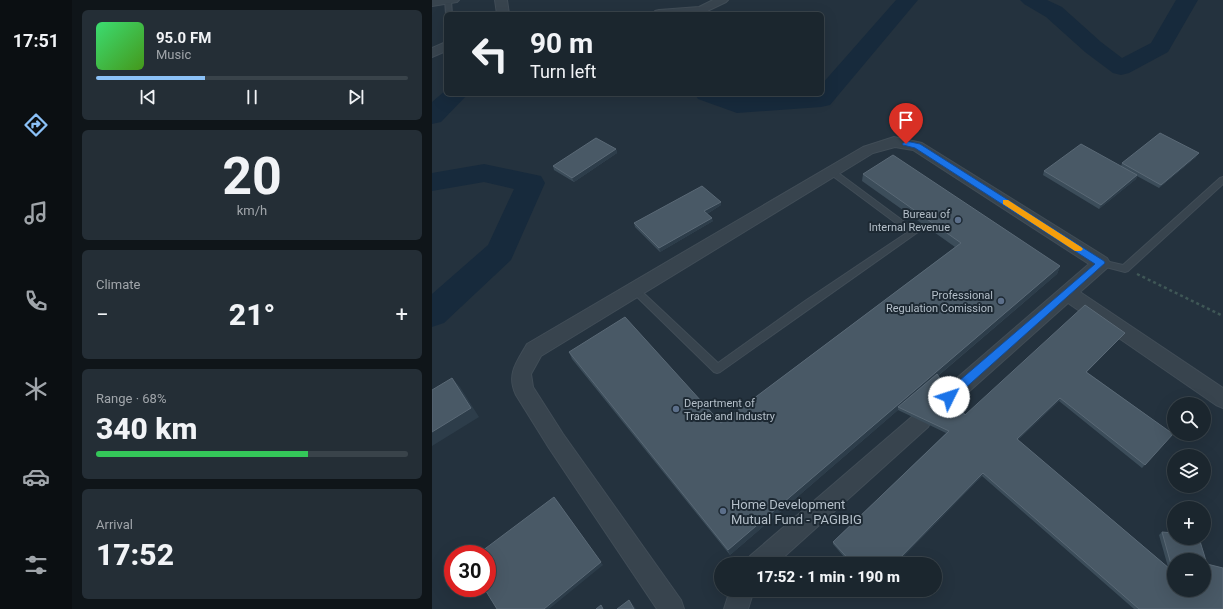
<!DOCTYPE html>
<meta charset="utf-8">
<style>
:root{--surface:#1b262e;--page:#242e36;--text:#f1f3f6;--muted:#a0a5aa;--line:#39434a;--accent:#8bc1f7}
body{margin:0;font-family:Roboto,sans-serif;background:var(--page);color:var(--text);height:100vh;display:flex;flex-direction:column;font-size:15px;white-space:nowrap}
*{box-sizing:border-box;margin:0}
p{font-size:13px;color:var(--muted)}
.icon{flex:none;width:22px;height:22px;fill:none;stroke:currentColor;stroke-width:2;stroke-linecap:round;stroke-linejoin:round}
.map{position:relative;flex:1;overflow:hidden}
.details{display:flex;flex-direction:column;gap:10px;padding:10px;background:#0f1519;width:360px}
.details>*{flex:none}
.banner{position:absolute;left:12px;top:12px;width:380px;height:84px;border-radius:6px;box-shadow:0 4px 16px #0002,0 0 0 1px var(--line);background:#1b262e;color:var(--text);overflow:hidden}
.controls{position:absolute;left:735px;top:397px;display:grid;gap:8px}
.controls a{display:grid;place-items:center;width:44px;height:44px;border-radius:50%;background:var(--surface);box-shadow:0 4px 16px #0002,0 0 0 1px var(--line);font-size:20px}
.speed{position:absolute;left:12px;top:545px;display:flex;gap:8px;font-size:20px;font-weight:700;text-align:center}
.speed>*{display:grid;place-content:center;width:52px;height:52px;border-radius:50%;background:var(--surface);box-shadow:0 4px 16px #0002,0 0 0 1px var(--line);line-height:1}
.speed .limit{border:6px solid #d22;background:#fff;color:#111}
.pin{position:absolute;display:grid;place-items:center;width:34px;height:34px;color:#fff;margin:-41px -17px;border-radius:50% 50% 50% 0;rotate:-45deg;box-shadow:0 0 4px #0007}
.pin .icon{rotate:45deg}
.me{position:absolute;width:44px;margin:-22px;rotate:49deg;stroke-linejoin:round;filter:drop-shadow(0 0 3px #0008)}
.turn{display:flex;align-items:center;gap:14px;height:84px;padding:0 20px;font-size:18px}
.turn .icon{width:52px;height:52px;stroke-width:2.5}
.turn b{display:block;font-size:28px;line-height:34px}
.big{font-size:30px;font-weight:800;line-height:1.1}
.details .widget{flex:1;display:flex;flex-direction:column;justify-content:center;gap:6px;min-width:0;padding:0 14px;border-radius:6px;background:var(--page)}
.details .dial{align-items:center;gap:0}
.dial b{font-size:52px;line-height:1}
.song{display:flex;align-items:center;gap:12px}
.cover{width:48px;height:48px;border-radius:6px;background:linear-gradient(135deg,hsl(140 70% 55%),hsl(100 70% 35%))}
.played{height:4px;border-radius:2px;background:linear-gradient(90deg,var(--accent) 35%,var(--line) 35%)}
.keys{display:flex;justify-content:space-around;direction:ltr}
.heat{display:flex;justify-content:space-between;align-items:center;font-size:22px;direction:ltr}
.charge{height:6px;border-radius:3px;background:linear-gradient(90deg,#34c759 68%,var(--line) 0)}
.trip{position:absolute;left:282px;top:557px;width:228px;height:40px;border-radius:20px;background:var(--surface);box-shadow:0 4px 16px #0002,0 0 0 1px var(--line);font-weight:800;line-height:40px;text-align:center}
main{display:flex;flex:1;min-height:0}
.menu{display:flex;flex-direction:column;width:72px;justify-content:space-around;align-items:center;background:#0b0f12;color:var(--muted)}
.menu .icon{width:28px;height:28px}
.menu .selected{color:var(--accent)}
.menu b{font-size:18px;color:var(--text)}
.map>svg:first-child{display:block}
</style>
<main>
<nav class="menu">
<b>17:51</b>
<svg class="icon selected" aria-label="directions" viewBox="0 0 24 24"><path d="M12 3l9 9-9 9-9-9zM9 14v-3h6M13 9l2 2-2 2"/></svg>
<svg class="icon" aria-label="music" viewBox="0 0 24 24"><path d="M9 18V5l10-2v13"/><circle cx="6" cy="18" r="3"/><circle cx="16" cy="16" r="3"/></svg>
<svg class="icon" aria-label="phone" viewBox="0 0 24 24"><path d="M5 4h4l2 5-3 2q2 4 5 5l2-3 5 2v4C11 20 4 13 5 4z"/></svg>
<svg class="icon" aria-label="climate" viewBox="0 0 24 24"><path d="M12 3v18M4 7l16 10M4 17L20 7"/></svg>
<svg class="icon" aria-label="car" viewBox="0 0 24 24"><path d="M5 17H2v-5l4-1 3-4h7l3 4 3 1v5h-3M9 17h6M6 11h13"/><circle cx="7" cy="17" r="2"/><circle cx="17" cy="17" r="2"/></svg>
<svg class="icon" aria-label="filters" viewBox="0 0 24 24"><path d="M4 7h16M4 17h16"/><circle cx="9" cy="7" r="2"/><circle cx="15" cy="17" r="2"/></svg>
</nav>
<section class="details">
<div class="widget">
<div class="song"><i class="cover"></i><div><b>95.0 FM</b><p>Music</p></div></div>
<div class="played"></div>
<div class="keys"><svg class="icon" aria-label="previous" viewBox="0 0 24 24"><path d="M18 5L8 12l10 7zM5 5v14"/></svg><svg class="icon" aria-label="pause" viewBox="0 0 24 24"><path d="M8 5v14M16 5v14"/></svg><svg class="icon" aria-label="next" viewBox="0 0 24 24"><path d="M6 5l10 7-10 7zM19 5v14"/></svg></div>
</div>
<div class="widget dial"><b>20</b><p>km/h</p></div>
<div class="widget"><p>Climate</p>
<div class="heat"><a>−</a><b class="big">21°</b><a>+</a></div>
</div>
<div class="widget"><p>Range · 68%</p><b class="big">340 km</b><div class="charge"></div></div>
<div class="widget"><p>Arrival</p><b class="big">17:52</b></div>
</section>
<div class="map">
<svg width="791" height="609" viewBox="0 0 791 609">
<rect width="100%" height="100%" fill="#24323e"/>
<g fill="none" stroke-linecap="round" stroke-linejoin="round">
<path fill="#172a3c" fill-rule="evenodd" d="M464 0H486L398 105 389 107 305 113 266 99 263 94H298L307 97 390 94V84Z
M588 0H615L630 7 669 42 690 58 719 43 744 0H766L736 52 697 73 689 75 681 73 653 52 614 17 592 4Z
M14 90V94H36L9 122 0 124V102Z
M52 164 109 176 113 183 79 260 12 323 0 327V294L56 245 82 189 52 182 0 191V173Z"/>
<defs>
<path id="lane" d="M13 0H19L20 14H14Z
M401 169 486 232 288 372 285 373 282 372 199 291 198 289 199 287H205L286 363 373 301 476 232 398 174 397 172Z
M791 177V184L696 271 693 272 666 265 665 263 666 261 669 260 691 265 788 178Z"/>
<path id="street" d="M0 0H27L25 2 0 6Z
M63 0H75L77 14H65Z
M281 0H296L294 2 269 14H221L223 11 227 10 267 7Z
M14 42V51L0 57V48Z
M462 137 490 143 675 258 678 263 675 268 648 292 791 388V408L784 405 636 303 524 403 517 406 510 403 507 397 510 391 657 264 481 150 463 147 441 153 109 356 99 374 101 387 131 434 249 600 252 609H225L117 448 84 395C74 374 85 362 95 344L431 147Z
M489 412 496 415 499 421 496 427 344 564H314L318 556 482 415Z
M298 590H322L316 609H292Z"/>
</defs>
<use href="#lane" stroke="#414d57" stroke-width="2"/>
<use href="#street" stroke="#414d57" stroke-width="2"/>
<path stroke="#3f5756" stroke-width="2.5" stroke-dasharray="3 3" stroke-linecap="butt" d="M705 274 791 316"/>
<use href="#lane" fill="#38444e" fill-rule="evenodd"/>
<use href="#street" fill="#38444e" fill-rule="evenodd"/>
</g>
<path fill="#3c4d5a" d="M184 149 185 153 142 182 122 170 121 166Z
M764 157 727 188 705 176 704 179 667 209 611 175 612 171 689 166 690 163Z
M431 174 628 266 625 274 506 376 533 415 690 336 655 372 741 434 710 468 627 401 586 440 736 567 727 535 730 532 775 564 791 609H702L550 476 464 564H418L401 544V542L514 433 466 410 298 555 140 359 137 352 289 423 523 247 430 181Z
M289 205 275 214 281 221 228 252 203 227 202 223Z"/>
<path fill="#2d3d4a" d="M184 149 185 153 142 182 140 178Z
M767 153 764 157 727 188 729 185Z
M705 175 704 179 667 209 669 205Z
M289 202V205L273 215 272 211Z
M280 218 281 221 228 252 227 248Z
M628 266 625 274 468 408 466 407V410L298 555 296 550Z
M693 333 690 336 652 375 654 372Z
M20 378 28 387 47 417 0 446V432Z
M628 398 627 401 584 442 585 439Z
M551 473 550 476 464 564H462Z
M125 500 171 565 117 609H112Z
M197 600 202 606 204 609H202Z"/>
<path fill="#495966" stroke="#5a6976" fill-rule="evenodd" d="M728 133 767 153 729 185 690 163Z
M164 138 184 149 140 178 121 166Z
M649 144 705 175 669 205 612 171Z
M461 155 628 266 296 550 137 352 193 317 289 423 529 243 431 174Z
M270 186 289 202 272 211 280 218 227 248 202 223Z
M653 305 693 333 654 372 741 434 713 465 628 398 585 439 738 569 740 568 730 532 742 533V538H767L775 564 791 568V609H707L551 473 462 564H421L401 542 517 431 466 407 505 374 533 415ZM742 560H772V590H742Z
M20 378 39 408 0 432V390Z
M122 497 169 562 112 609H65L52 588H55V554H46Z
M197 600 202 609H185Z
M169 605 171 609H164Z"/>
<path fill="#1a73e8" stroke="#114b97" d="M474 141 488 144 672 261 673 263 520 400 517 401 513 400 512 397 513 393 663 264 483 148 471 145 470 144Z"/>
<path fill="#f59e0b" d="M571 200H576L649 247 651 249 649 251H643L571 204Z"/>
<g fill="#5c6f8a" stroke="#1d2933" stroke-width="1.5">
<circle cx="526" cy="220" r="4"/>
<circle cx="569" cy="301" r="4"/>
<circle cx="244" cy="409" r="4"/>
<circle cx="291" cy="511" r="4"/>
</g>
<g text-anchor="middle" stroke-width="4" stroke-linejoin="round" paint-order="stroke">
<g font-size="11" fill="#b4bfc9" stroke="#1d2933" text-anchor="end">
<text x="518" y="218">Bureau of<tspan x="518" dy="13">Internal Revenue</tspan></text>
<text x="561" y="299">Professional<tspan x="561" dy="13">Regulation Comission</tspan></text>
<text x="252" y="407" text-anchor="start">Department of<tspan x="252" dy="13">Trade and Industry</tspan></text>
</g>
<g font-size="13" fill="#b4bfc9" stroke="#1d2933" text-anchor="start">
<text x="299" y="509">Home Development<tspan x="299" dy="15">Mutual Fund - PAGIBIG</tspan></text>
</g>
</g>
</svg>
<div class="controls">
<a><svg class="icon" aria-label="search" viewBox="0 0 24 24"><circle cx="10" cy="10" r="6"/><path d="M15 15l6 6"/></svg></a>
<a><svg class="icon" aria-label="layers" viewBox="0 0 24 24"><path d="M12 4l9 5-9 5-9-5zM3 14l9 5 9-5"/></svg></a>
<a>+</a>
<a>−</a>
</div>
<div class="speed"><div class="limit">30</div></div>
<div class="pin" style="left:474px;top:144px;background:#d93025"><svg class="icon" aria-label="arrive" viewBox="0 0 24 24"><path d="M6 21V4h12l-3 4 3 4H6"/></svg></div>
<svg class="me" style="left:517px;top:397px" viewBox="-20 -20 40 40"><circle r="19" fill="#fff"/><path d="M0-13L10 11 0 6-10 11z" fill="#1a73e8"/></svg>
<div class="trip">17:52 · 1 min · 190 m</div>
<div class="banner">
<div class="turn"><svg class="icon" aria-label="left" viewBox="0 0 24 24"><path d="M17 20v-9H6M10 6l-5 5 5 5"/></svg><div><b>90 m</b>Turn left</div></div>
</div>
</div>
</main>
